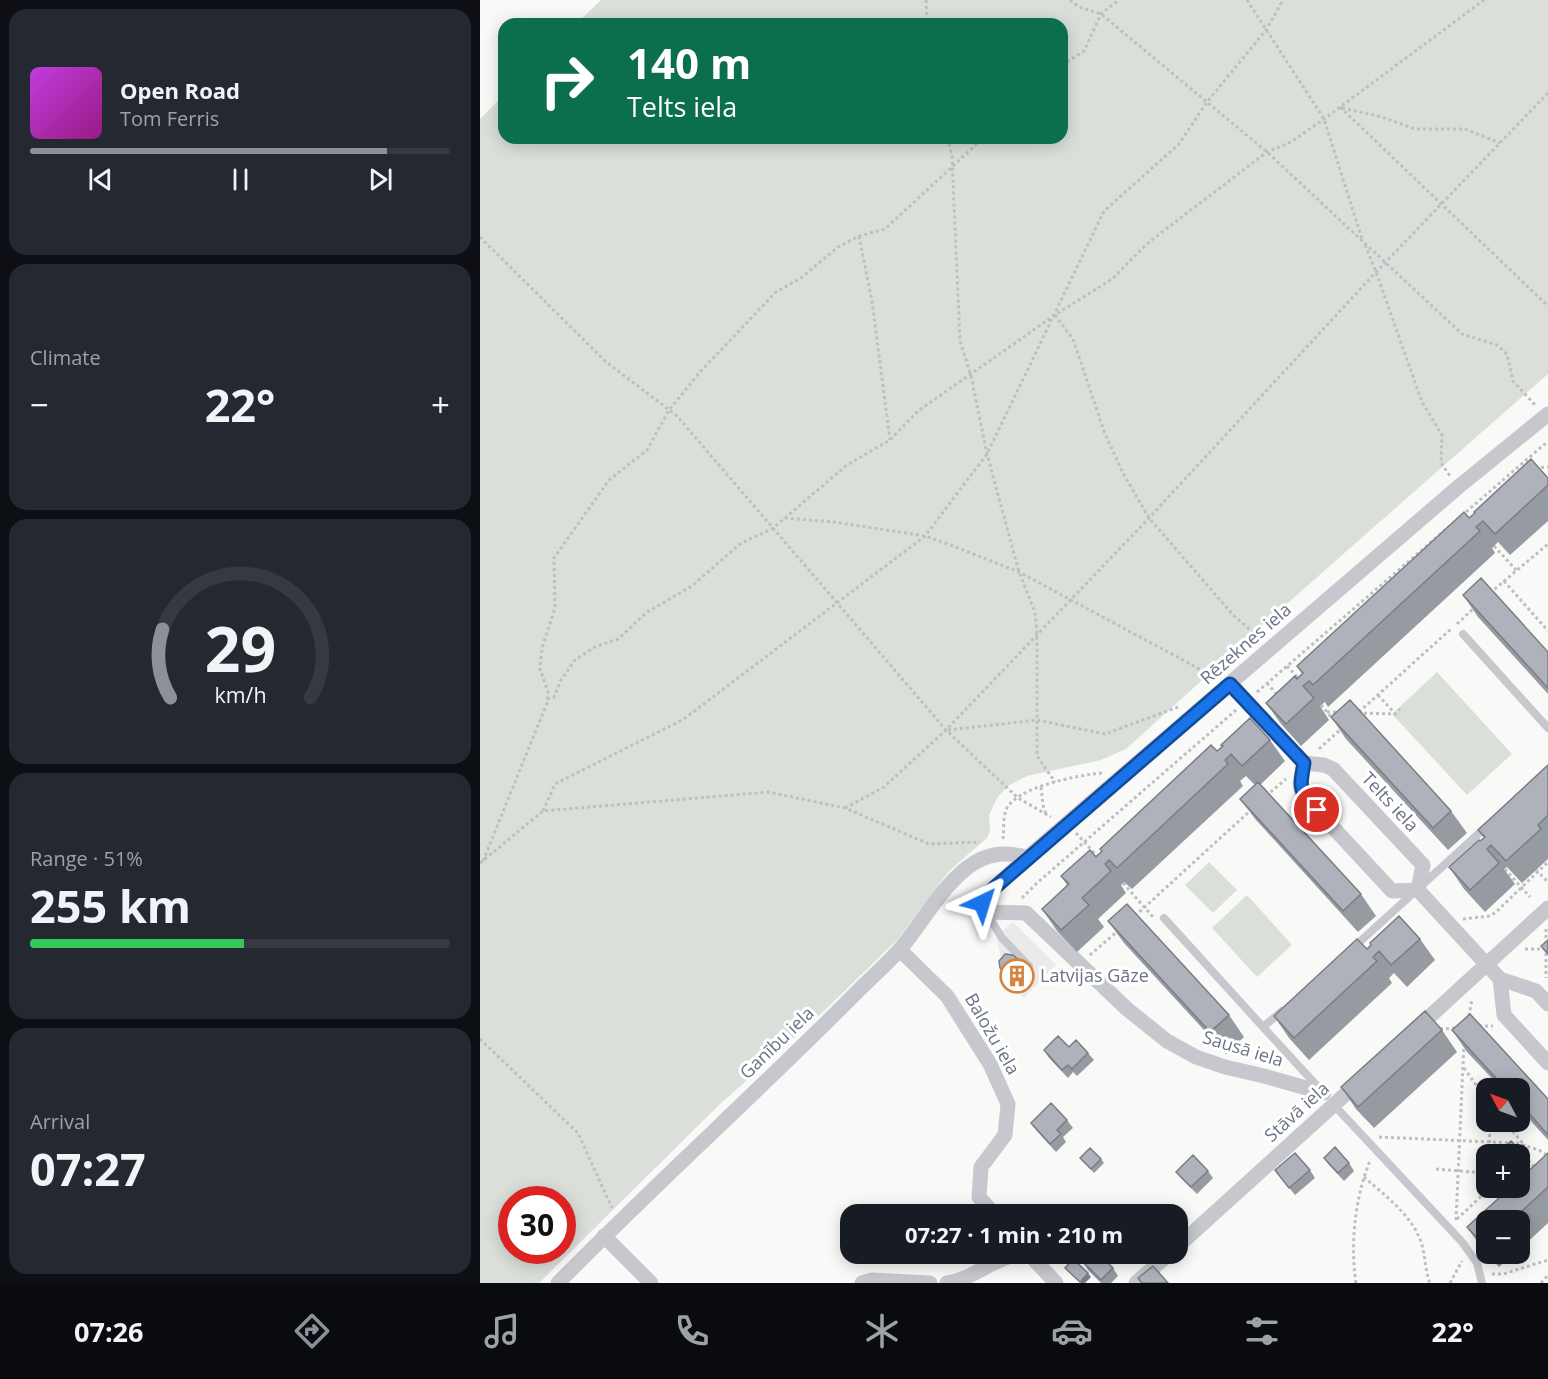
<!DOCTYPE html>
<meta charset="utf-8">
<style>
:root{--surface:#171b24;--page:#242831;--text:#f1f3f6;--muted:#9ea1a6;--line:#363941;--accent:#8c9099}
body{margin:0;font-family:"Open Sans",sans-serif;background:var(--page);color:var(--text);height:100vh;display:flex;flex-direction:column;font-size:22px;white-space:nowrap}
*{box-sizing:border-box;margin:0}
p{font-size:20px;color:var(--muted)}
.icon{flex:none;width:33px;height:33px;fill:none;stroke:currentColor;stroke-width:2;stroke-linecap:round;stroke-linejoin:round}
.map{position:relative;flex:1;overflow:hidden}
.panel{display:flex;flex-direction:column;gap:9px;padding:9px;background:#0d0f14;width:480px}
.panel>*{flex:none}
.top-card{position:absolute;left:18px;top:18px;width:570px;height:126px;border-radius:18px;box-shadow:0 3px 15px #0003;background:#0b6e4f;color:#fff;overflow:hidden}
.needle{width:39px;rotate:311deg}
.buttons{position:absolute;left:996px;top:1078px;display:grid;gap:12px}
.buttons a{display:grid;place-items:center;width:54px;height:54px;border-radius:12px;background:var(--surface);box-shadow:0 3px 15px #0003;font-size:30px}
.speed{position:absolute;left:18px;top:1186px;display:flex;gap:12px;font-size:30px;font-weight:700;text-align:center}
.speed>*{display:grid;place-content:center;width:78px;height:78px;border-radius:50%;background:var(--surface);box-shadow:0 3px 15px #0003;line-height:1}
.speed .limit{border:9px solid #d22;background:#fff;color:#111}
.pin{position:absolute;display:grid;place-items:center;width:51px;height:51px;color:#fff;margin:-26px;border:3px solid #fff;border-radius:50%;box-shadow:0 2px 6px #0007}
.me{position:absolute;width:66px;margin:-33px;rotate:41deg;stroke-linejoin:round;filter:drop-shadow(0 0 4px #0008)}
.turn{display:flex;align-items:center;gap:21px;height:126px;padding:0 30px;font-size:27px}
.turn .icon{width:78px;height:78px;stroke-width:2.5}
.turn b{display:block;font-size:42px;line-height:51px}
.big{font-size:45px;font-weight:700;line-height:1.1}
.panel .card{flex:1;display:flex;flex-direction:column;justify-content:center;gap:9px;min-width:0;padding:0 21px;border-radius:18px;background:var(--page)}
.panel .dial{align-items:center;gap:0}
.dial svg{height:156px;overflow:visible;fill:none;stroke:var(--line);stroke-width:7;stroke-linecap:round;text-anchor:middle}
.dial text{fill:var(--text);stroke:none}
.song{display:flex;align-items:center;gap:18px}
.cover{width:72px;height:72px;border-radius:9px;background:linear-gradient(135deg,hsl(290 70% 55%),hsl(310 70% 35%))}
.played{height:6px;border-radius:3px;background:linear-gradient(90deg,var(--accent) 85%,var(--line) 85%)}
.keys{display:flex;justify-content:space-around;direction:ltr}
.heat{display:flex;justify-content:space-between;align-items:center;font-size:33px;direction:ltr}
.charge{height:9px;border-radius:4px;background:linear-gradient(90deg,#34c759 51%,var(--line) 0)}
.trip{position:absolute;left:360px;top:1204px;width:348px;height:60px;border-radius:18px;background:var(--surface);box-shadow:0 3px 15px #0003;font-weight:700;line-height:60px;text-align:center}
.tab-bar{display:flex;height:96px;justify-content:space-around;align-items:center;background:#090b0e;color:var(--muted)}
.tab-bar .icon{width:42px;height:42px}
.tab-bar .selected{color:var(--accent)}
.tab-bar b{font-size:27px;color:var(--text)}
main{display:flex;flex:1;min-height:0}
.map>svg:first-child{display:block}
</style>
<main>
<section class="panel">
<div class="card">
<div class="song"><i class="cover"></i><div><b>Open Road</b><p>Tom Ferris</p></div></div>
<div class="played"></div>
<div class="keys"><svg class="icon" aria-label="previous" viewBox="0 0 24 24"><path d="M18 5L8 12l10 7zM5 5v14"/></svg><svg class="icon" aria-label="pause" viewBox="0 0 24 24"><path d="M8 5v14M16 5v14"/></svg><svg class="icon" aria-label="next" viewBox="0 0 24 24"><path d="M6 5l10 7-10 7zM19 5v14"/></svg></div>
</div>
<div class="card"><p>Climate</p>
<div class="heat"><a>−</a><b class="big">22°</b><a>+</a></div>
</div>
<div class="card dial"><svg viewBox="0 0 100 80">
<path d="M14 69A42 42 0 1 1 86 69"/>
<path d="M14 69A42 42 0 0 1 10 34" stroke="#8c9099"/>
<text x="50" y="56" font-size="32" font-weight="700">29</text>
<text x="50" y="72" font-size="11">km/h</text>
</svg></div>
<div class="card"><p>Range · 51%</p><b class="big">255 km</b><div class="charge"></div></div>
<div class="card"><p>Arrival</p><b class="big">07:27</b></div>
</section>
<div class="map">
<svg width="1068" height="1283" viewBox="0 0 1068 1283">
<rect width="100%" height="100%" fill="#f9faf8"/>
<path fill="#eaeaeb" d="M533 922 576 965 544 998 526 979 516 936Z"/>
<path fill="#dae0d9" fill-rule="evenodd" d="M121 0H1068V374L802 608 646 749 621 760 547 776 528 786 517 798 509 815 510 831 507 838 469 871 418 939 344 1011 239 1105 59 1283H0V119L24 95V138H582V24H96ZM32 1200H82V1251H32Z
M957 672 1032 754 987 795 912 714Z
M729 862 757 890 733 913 705 885Z
M767 895 812 945 777 977 732 928Z"/>
<g fill="none" stroke-linecap="round" stroke-linejoin="round">
<path stroke="#bebfc3" stroke-width="3" stroke-dasharray="3 3" stroke-linecap="butt" d="M446 0 447 24
M590 0 599 7 621 14 787 152 982 334 1017 345 1027 354 1033 381 1056 406
M767 0 844 119 882 239
M582 65 604 51 621 14 639 0
M860 107 1068 306
M862 108 902 117 935 129H985L1020 143
M468 138 472 157 480 341 491 376 507 454 539 572 555 612 557 635V756L575 782
M379 236 392 301 410 440
M0 237 125 361 197 416 466 730 538 798 571 817
M885 245 896 272 942 402 962 435 961 463 970 476
M575 315 593 339 625 434 643 473 669 518 754 616 780 638
M1055 468 1068 467
M305 518 354 522 445 536 473 546 539 572 714 666 733 678
M1014 546 1036 570
M1024 581 1068 631
M1010 593 1068 544
M977 624 994 608
M807 666 820 680
M787 683 798 696
M777 692 1066 443
M898 695 918 717
M67 699 74 697 81 680 95 660 115 647 138 639 167 612 212 586 261 543 292 529 367 465 410 440 438 411 575 315 632 279 669 242 787 152 811 142 844 119 1004 0
M841 705 852 718
M847 712H860
M879 712 972 628
M878 713 915 714 920 709
M468 730 557 720 625 734 698 707
M839 749 861 729
M561 787 563 805 566 814
M786 796 806 779
M365 808 404 787 466 730 669 518 896 272 1068 93
M63 811 75 784 204 719 445 536 507 454 624 211 699 144 727 102 786 30 803 0
M596 833 618 857
M523 839C524 831 523 818 526 810 535 787 599 775 622 773
M3 861 67 703 68 692 60 669 62 648 75 608 74 558 129 480 167 450 189 410 220 372 296 292 321 278 358 247 379 236 405 229 503 138
M0 863 63 811 288 792 365 808 449 844 500 842
M1025 869 1050 897
M1056 870 1067 881
M643 883 674 918
M542 898 557 883 756 710
M655 916 772 809
M983 919 1010 916 1016 912 1068 862
M1066 929V978
M1045 949H1065
M610 955 639 930
M989 1016 992 999
M999 1026H1013
M960 1029 977 1028
M0 1039 98 1133 132 1208
M984 1068 1006 1099
M1025 1122 1045 1146
M899 1137 1034 1143 1045 1155 1040 1161
M1036 1143 1059 1150 1068 1156
M1009 1155 1010 1122
M1044 1156 1055 1168
M956 1169 1006 1173
M884 1177C903 1194 929 1213 939 1237 946 1252 944 1268 950 1283
M977 1219 1010 1188
M976 1220 984 1043
M1012 1274H1023L1068 1260
M876 1283C870 1246 875 1196 890 1161
M970 1283 982 1261
M1061 1283 1068 1275"/>
<path stroke="#c6c8cd" stroke-width="8" d="M983 634 1068 728
M506 912 522 938 549 966
M684 918 783 1027
M874 947 1007 826
M802 1011 783 1027 839 1088
M853 1104 982 1242 997 1263 1002 1283"/>
<path stroke="#c6c8cd" stroke-width="15" d="M750 684 824 763 844 765 853 769 943 865 938 890
M824 763 820 784 822 794 912 891 938 890
M938 890 1020 979 1056 991 1068 1004
M420 950 467 996 510 1064 528 1104 525 1135 501 1167 499 1197 515 1215
M1020 979 1024 1015 1068 1063
M935 1030 1068 908
M844 1093 784 1076 745 1067 716 1057 687 1041 647 1009 546 913 506 912 503 903 506 895 548 857 977 488 1068 414
M124 1236 171 1283
M698 1246 880 1081
M549 1254 576 1283
M78 1283C176 1183 281 1089 380 989 394 975 409 962 422 947 443 921 461 888 488 867 509 852 524 852 548 857
M382 1283 392 1280 450 1283
M467 1283C493 1279 512 1259 538 1254
M656 1283 689 1254"/>
</g>
<path fill="#969aa1" d="M1068 478V521L1030 555 1018 542 1012 548 1015 553 848 707 845 702 840 706 849 720 821 746 801 724 786 703 822 674 817 666 989 518Z
M983 595 1068 652V694L998 617Z
M851 717 971 811 987 833 968 850 866 739Z
M790 740 805 761 780 785 881 894 896 916 878 932 776 820 760 799 775 785 766 776 760 781 763 786 652 889 644 882 641 885 646 893 618 919 624 927 597 952 577 931 562 909 587 885 581 876 616 857 737 751Z
M1068 765V859L1042 883 1027 867 1024 869 1035 884 1005 912 984 889 969 867 1004 838 998 830Z
M628 921 749 1015 764 1037 746 1054 644 943Z
M940 939 955 960 927 987 914 973 909 978 912 983 829 1060 809 1038 794 1016 887 949Z
M525 954 547 971 548 979 541 986 534 985 528 979 520 968Z
M962 1030 977 1052 894 1128 876 1109 861 1087Z
M972 1030 1068 1099V1140L1040 1109V1089H1022L987 1052Z
M589 1047 608 1053 614 1060 597 1076 593 1072 588 1078 569 1058 564 1050Z
M587 1120 593 1128 583 1137 586 1142 576 1152 556 1130 551 1123Z
M1039 1150 1042 1154 1040 1156V1155H1016Z
M1068 1153V1223L1040 1249V1221H1006V1254L987 1227Z
M600 1158 621 1159 624 1163 614 1173Z
M844 1158 869 1163 874 1171 864 1181 849 1165Z
M795 1170H830L835 1178 815 1195Z
M728 1171 733 1178 717 1194 702 1179 696 1172Z
M1007 1254H1034L1019 1267Z
M603 1262 633 1268 638 1276 631 1283H621L608 1270Z"/>
<path fill="#7a7d83" d="M539 960 547 971 548 979 540 968Z
M608 1273 611 1277 605 1283H601L600 1282Z"/>
<path fill="#aeb3bb" stroke="#7a7d83" stroke-width="1.5" d="M1051 459 1068 478V485L1015 534 1003 521 996 527 1000 531 833 685 829 681 823 686 834 698 806 724 786 703 815 676 817 679 823 673 817 666 984 512 989 518 995 513 994 512Z
M1001 578 1068 652V688L983 595Z
M870 700 971 811 953 828 851 717Z
M770 718 790 740 762 766 751 754 745 760 748 764 637 868 629 860 625 864 631 871 602 898 609 905 581 930 562 909 589 884 581 876 610 850 616 857 622 851 620 849 731 745 737 751 743 746 741 745Z
M1068 765V815L1058 825 1061 829 1026 861 1011 845 1007 849 1019 863 990 890 969 867 999 840 1000 841 1005 837 998 830Z
M778 782 881 894 863 911 760 799Z
M647 904 749 1015 730 1032 628 921Z
M919 916 940 939 911 965 899 951 893 957 897 961 814 1038 794 1016 877 939 887 949 891 945 890 943Z
M1068 940V954L1061 946Z
M525 954 533 955 539 960 540 968 533 975 526 974 520 968 519 961Z
M945 1011 962 1030 878 1107 861 1087Z
M990 1014 1068 1099V1135L1040 1103V1089H1026L972 1030Z
M578 1036 589 1047 596 1040 608 1053 592 1069 588 1065 582 1070 564 1050Z
M571 1103 587 1120 577 1130 581 1134 570 1144 551 1123Z
M1031 1141 1039 1150 1034 1155H1016Z
M855 1147 869 1163 858 1173 844 1158Z
M610 1148 621 1159 611 1169 600 1158Z
M815 1153 830 1170 809 1188 795 1170Z
M1068 1153V1187L1031 1221H1006V1243L1004 1246 987 1227 1030 1188H1040V1179Z
M713 1155 728 1171 711 1187 696 1172Z
M611 1254H619L633 1268 621 1280 603 1262Z
M593 1259 608 1273 600 1282 585 1268Z
M673 1266 688 1283H662L658 1278Z"/>
<g fill="none" stroke-linecap="round" stroke-linejoin="round">
<defs>
<path id="route" d="M502 903 506 895 750 684 824 763C819 790 819 790 837 810"/>
</defs>
<use href="#route" stroke="#114b97" stroke-width="15"/>
<use href="#route" stroke="#1a73e8" stroke-width="10"/>
</g>
<defs>
<symbol id="building-ring" viewBox="-11 -11 22 22"><circle r="9.5" fill="#fff" stroke="#d5833d" stroke-width="1.5"/><path d="M-4-6H4V6H1V3H-1V6H-4ZM-2.5-4.3h1.7v1.8h-1.7ZM.8-4.3h1.7v1.8H.8ZM-2.5-1h1.7V.8h-1.7ZM.8-1h1.7V.8H.8Z" fill="#d5833d"/></symbol>
</defs>
<g fill-rule="evenodd">
<use href="#building-ring" x="518" y="957" width="38" height="38"/>
</g>
<g text-anchor="middle" stroke-width="6" stroke-linejoin="round" paint-order="stroke">
<g font-size="18" fill="#6b7486" stroke="#fff">
<text transform="translate(766 644) rotate(-41)" y="6">Rēzeknes iela</text>
<text transform="translate(910 802) rotate(47)" y="6">Telts iela</text>
<text transform="translate(512 1034) rotate(60)" y="6">Baložu iela</text>
<text transform="translate(297 1043) rotate(-44)" y="6">Ganību iela</text>
<text transform="translate(763 1049) rotate(17)" y="6">Sausā iela</text>
<text transform="translate(817 1112) rotate(-42)" y="6">Stāvā iela</text>
</g>
<g font-size="18" fill="#6b7486" stroke="#fff" text-anchor="start">
<text x="560" y="982">Latvijas Gāze</text>
</g>
</g>
</svg>
<div class="buttons">
<a><svg class="needle" viewBox="-14 -14 28 28"><path d="M0-13l5 13h-10z" fill="#e53935"/><path d="M0 13l5-13h-10z" fill="#9ea1a6"/></svg></a>
<a>+</a>
<a>−</a>
</div>
<div class="speed"><div class="limit">30</div></div>
<div class="pin" style="left:837px;top:810px;background:#d93025"><svg class="icon" aria-label="arrive" viewBox="0 0 24 24"><path d="M6 21V4h12l-3 4 3 4H6"/></svg></div>
<svg class="me" style="left:502px;top:903px" viewBox="-20 -20 40 40"><path d="M0-17L14 15 0 8-14 15z" fill="#1a73e8" stroke="#fff" stroke-width="4"/></svg>
<div class="trip">07:27 · 1 min · 210 m</div>
<div class="top-card">
<div class="turn"><svg class="icon" aria-label="right" viewBox="0 0 24 24"><path d="M7 20v-9h11M14 6l5 5-5 5"/></svg><div><b>140 m</b>Telts iela</div></div>
</div>
</div>
</main>
<nav class="tab-bar">
<b>07:26</b>
<svg class="icon selected" aria-label="directions" viewBox="0 0 24 24"><path d="M12 3l9 9-9 9-9-9zM9 14v-3h6M13 9l2 2-2 2"/></svg>
<svg class="icon" aria-label="music" viewBox="0 0 24 24"><path d="M9 18V5l10-2v13"/><circle cx="6" cy="18" r="3"/><circle cx="16" cy="16" r="3"/></svg>
<svg class="icon" aria-label="phone" viewBox="0 0 24 24"><path d="M5 4h4l2 5-3 2q2 4 5 5l2-3 5 2v4C11 20 4 13 5 4z"/></svg>
<svg class="icon" aria-label="climate" viewBox="0 0 24 24"><path d="M12 3v18M4 7l16 10M4 17L20 7"/></svg>
<svg class="icon" aria-label="car" viewBox="0 0 24 24"><path d="M5 17H2v-5l4-1 3-4h7l3 4 3 1v5h-3M9 17h6M6 11h13"/><circle cx="7" cy="17" r="2"/><circle cx="17" cy="17" r="2"/></svg>
<svg class="icon" aria-label="filters" viewBox="0 0 24 24"><path d="M4 7h16M4 17h16"/><circle cx="9" cy="7" r="2"/><circle cx="15" cy="17" r="2"/></svg>
<b>22°</b>
</nav>
